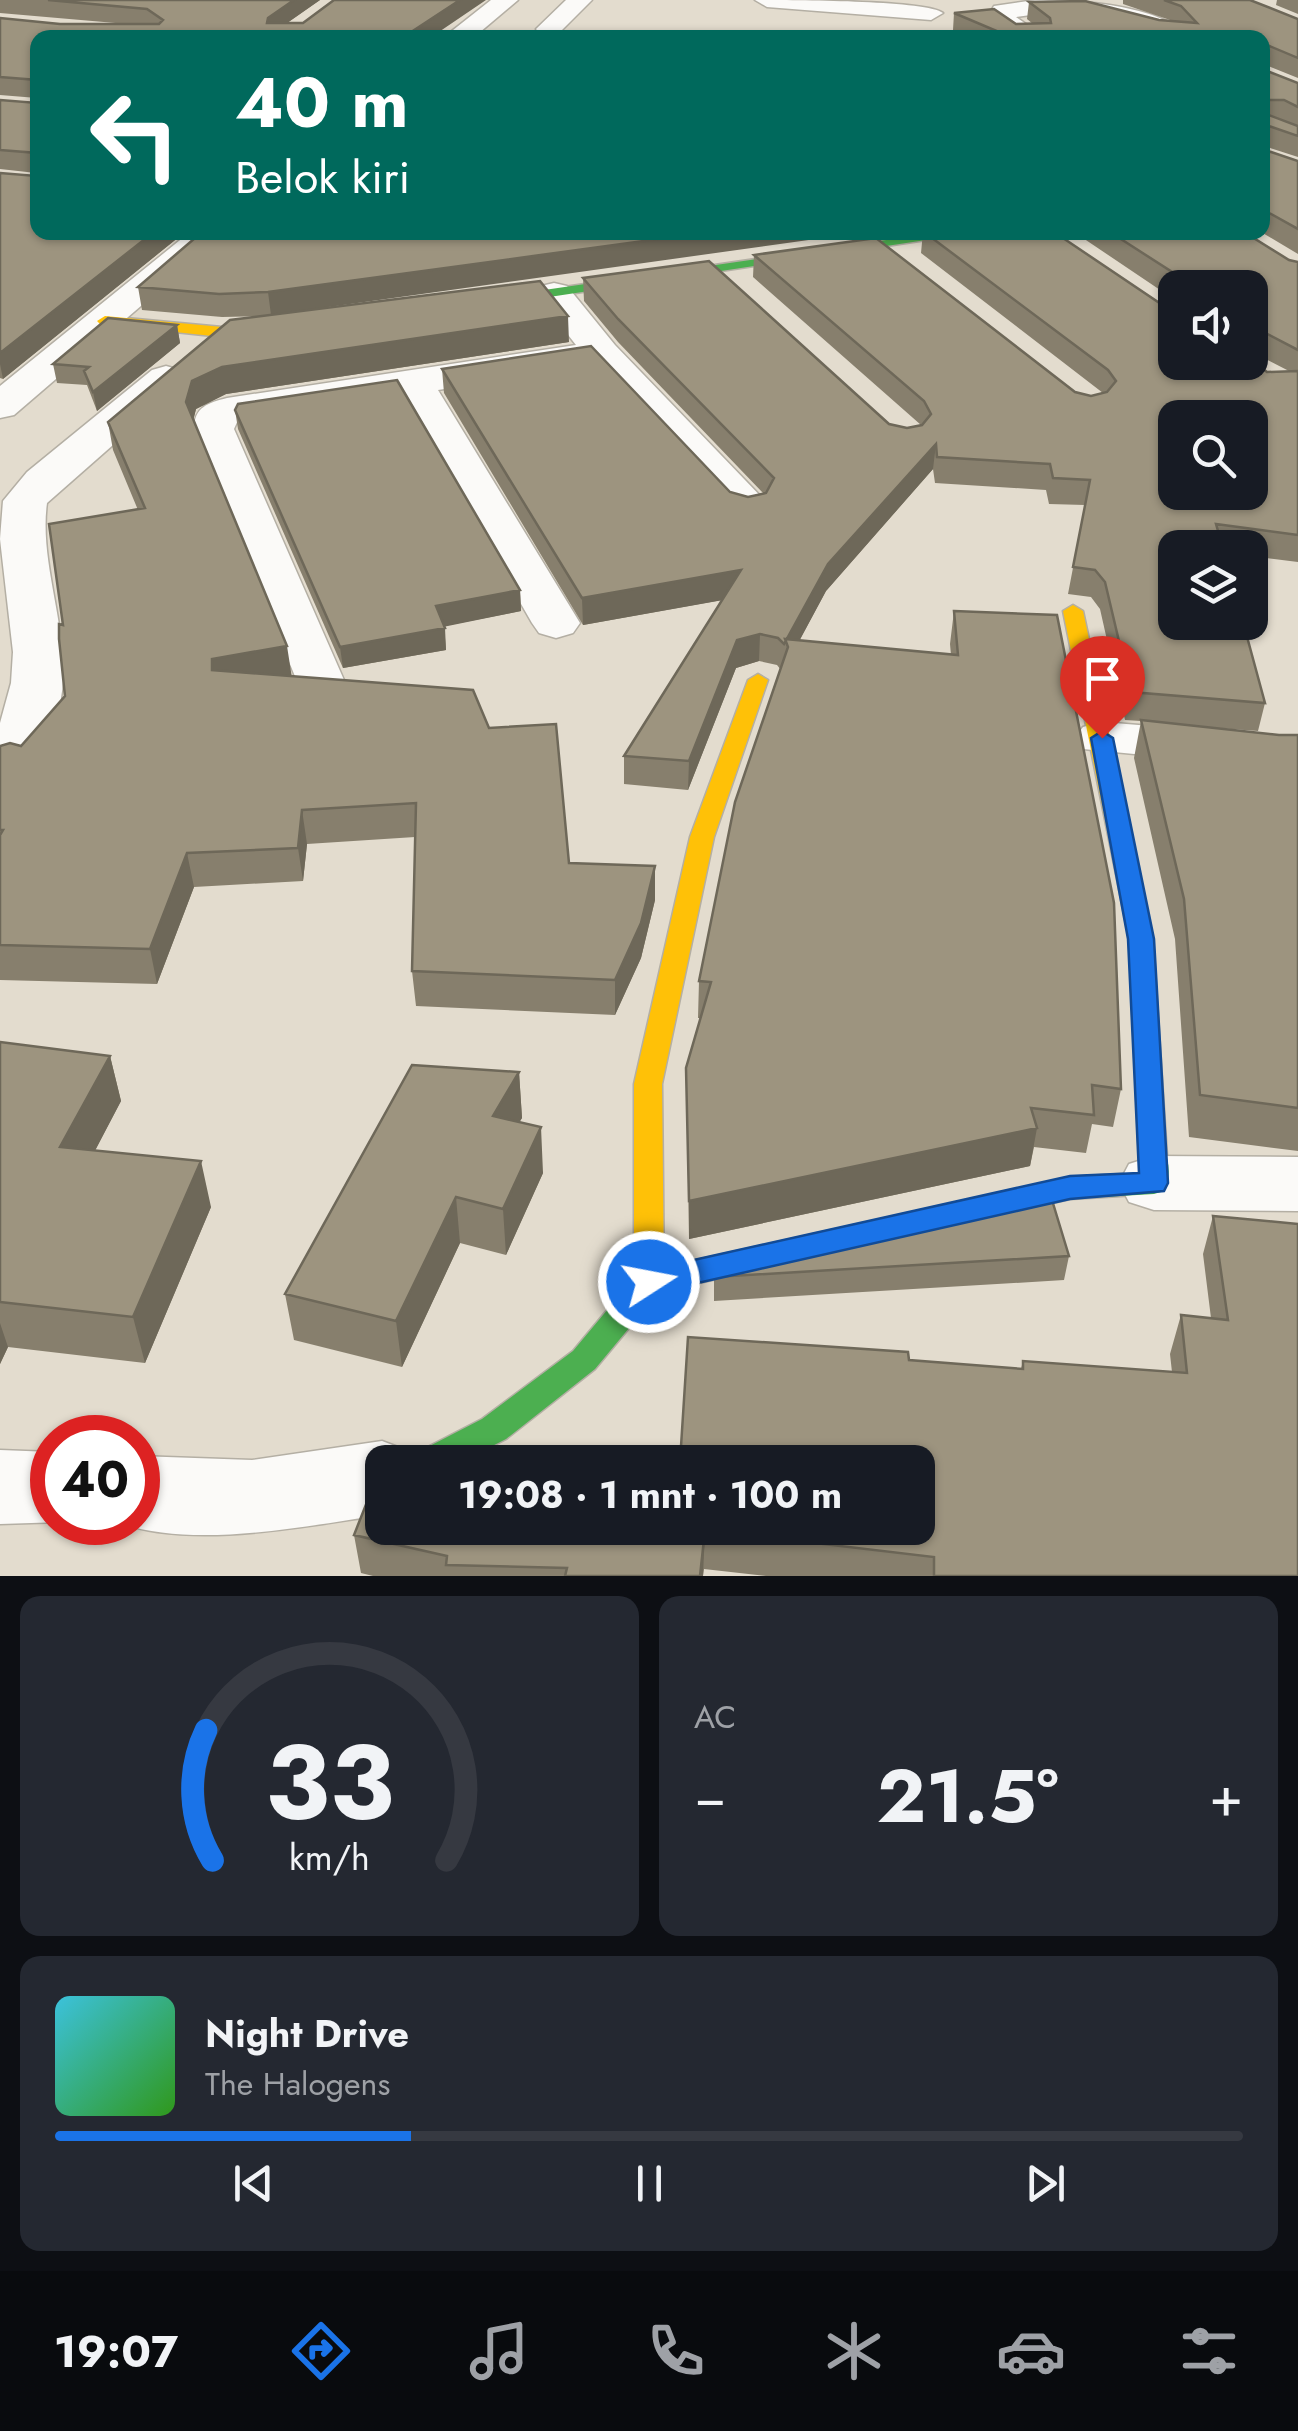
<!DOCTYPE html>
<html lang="id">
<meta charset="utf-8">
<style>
:root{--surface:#171b24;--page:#242831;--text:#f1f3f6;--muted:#9ea1a6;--line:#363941;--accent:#1a73e8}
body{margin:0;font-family:Jost,sans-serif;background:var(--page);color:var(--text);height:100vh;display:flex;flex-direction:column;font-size:38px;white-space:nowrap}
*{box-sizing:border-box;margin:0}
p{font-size:32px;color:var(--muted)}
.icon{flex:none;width:55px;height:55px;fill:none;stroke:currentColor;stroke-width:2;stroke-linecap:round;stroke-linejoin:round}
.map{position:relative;height:1576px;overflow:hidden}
.details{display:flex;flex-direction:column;gap:20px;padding:20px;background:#0d0f14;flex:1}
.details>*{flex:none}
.top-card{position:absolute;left:30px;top:30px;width:1240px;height:210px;border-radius:20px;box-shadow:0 2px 8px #0004;background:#00695c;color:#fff;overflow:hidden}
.tools{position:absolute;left:1158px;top:270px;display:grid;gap:20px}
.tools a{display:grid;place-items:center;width:110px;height:110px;border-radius:20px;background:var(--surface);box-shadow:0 2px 8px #0004;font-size:50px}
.speed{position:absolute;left:30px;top:1415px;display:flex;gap:20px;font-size:50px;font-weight:700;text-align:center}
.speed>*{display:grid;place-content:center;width:130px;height:130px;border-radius:50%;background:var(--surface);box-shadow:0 2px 8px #0004;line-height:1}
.speed .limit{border:15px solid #d22;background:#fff;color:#111}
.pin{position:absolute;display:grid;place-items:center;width:85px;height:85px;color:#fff;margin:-102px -42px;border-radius:50% 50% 50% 0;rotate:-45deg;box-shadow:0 0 10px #0007}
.pin .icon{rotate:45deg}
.me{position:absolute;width:110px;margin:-55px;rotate:79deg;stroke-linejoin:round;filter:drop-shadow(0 0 8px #0008)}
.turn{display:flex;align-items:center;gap:35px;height:210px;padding:0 40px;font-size:45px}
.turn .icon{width:130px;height:130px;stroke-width:2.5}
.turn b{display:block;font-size:70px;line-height:85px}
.big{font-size:75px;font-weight:700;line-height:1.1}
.details .widget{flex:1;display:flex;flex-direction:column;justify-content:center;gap:15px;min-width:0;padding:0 35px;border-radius:20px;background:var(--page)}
.details .dial{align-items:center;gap:0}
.dial svg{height:260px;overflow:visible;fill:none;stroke:var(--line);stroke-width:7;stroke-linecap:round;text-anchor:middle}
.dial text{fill:var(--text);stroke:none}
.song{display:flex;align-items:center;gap:30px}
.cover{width:120px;height:120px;border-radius:15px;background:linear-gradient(135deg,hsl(190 70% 55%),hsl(110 70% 35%))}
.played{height:10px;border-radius:5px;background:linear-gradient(90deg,var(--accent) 30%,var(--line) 30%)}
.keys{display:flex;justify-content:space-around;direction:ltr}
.heat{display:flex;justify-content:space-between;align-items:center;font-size:55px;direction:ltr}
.details .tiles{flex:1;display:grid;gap:20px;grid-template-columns:1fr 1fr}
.widget:last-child{grid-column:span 2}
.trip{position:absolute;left:365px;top:1445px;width:570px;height:100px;border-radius:20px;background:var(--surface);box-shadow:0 2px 8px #0004;font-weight:700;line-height:100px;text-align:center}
.tab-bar{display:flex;height:160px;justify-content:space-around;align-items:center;background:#090b0e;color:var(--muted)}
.tab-bar .icon{width:70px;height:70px}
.tab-bar .active{color:var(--accent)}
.tab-bar b{font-size:45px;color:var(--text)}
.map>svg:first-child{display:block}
</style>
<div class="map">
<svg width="1298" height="1576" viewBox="0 0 1298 1576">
<rect width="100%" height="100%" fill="#e3dcce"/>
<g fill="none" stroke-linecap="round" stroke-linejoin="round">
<defs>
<path id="street" d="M491 0H518L473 38H443Z
M566 0H592L558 34H540L536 29Z
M755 0C786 0 927 0 943 13L931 20 767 7Z
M1035 0C1078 0 1159 4 1191 38 1155 38 1138 27 1105 19 1076 11 1045 13 1016 17L1046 38H1014L987 17 994 6Z
M190 232H227L14 415 0 418V386Z
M554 283 567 286 615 345 770 506 764 515 748 519 732 515 593 366 438 390 580 623 573 633 556 638 539 633 532 623 401 395 238 420 234 429 344 680 337 691 319 695 301 691 194 429C194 407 208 403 227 398L576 345 536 294 541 286Z
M166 366 180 370 185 378 180 386 47 503C36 582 93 673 41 747 28 764 21 774 0 779V723L11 683 13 652 0 539 3 501 27 472 152 370Z
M1102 722 1298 738V770L1083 749 1075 738 1083 727Z
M1154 1156 1298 1157V1211L1154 1210 1129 1202 1119 1183 1129 1164Z
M382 1441 411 1452 416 1462H382V1515C305 1526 192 1550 117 1522H138V1456L252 1460Z
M0 1450 52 1452V1522H62L0 1524Z"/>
<path id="fast" d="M941 232H979L476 308 469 304 476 300Z
M1153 1146 1163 1149C1170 1161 1171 1179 1164 1191L1154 1194 1070 1199 659 1292 595 1369 506 1439 461 1462H413L418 1452 482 1419 573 1351 638 1273 1070 1177 1139 1173V1157L1143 1149Z"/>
<path id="slow" d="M105 316 222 327 291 323 299 328 291 333 222 337 100 324 97 321Z
M1073 605 1083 611 1153 939 1167 1157 1163 1165 1153 1168 1143 1165 1139 1157 1129 939 1063 611Z
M758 674 768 680 714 837 662 1084 664 1282 660 1291 649 1294 638 1291 634 1282V1084L690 837 748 680Z"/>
</defs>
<use href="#street" stroke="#b4afa4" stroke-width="3"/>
<use href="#fast" stroke="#b4afa4" stroke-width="3"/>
<use href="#slow" stroke="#b4afa4" stroke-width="3"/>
<use href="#street" fill="#fbfaf8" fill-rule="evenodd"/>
<use href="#fast" fill="#4caf50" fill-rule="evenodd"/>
<use href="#slow" fill="#ffc107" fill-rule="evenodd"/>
</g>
<path fill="#877f6d" d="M0 0H320L287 23 38 232H185L3 379 0 378V173L36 176V173L0 169V100L37 103V98L0 95V18L60 24H127L0 13Z
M1123 0H1250L1298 19V78L1263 64 1262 38H970L953 30 954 13 1016 24H1033L1027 19 1029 2 1173 21 1123 4Z
M1277 0H1298V14L1276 5Z
M1262 69 1298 83V157L1264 146 1265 150 1298 161V254L1261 232Z
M202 232 324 308 569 342 226 394 196 409 193 420 291 676 489 728 569 863 655 900 641 958 615 1015 416 1006 412 971 415 837 307 844 303 881 194 887 157 984 0 980V746H21L65 696 63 625 138 510 113 450 108 422 262 316 222 317 142 310 138 287Z
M923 232H1054L1164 306 1267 372 1289 371 1250 351V288H1175V300L1074 232H1244L1289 260 1298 262V562L1250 556V548H1175L1265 703 1258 731 1204 727 1279 735H1298V1151L1189 1137 1175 939 1134 758 1141 721 1125 720 1100 609 1091 597 1068 594 1085 505 1049 504 1046 490 935 483 933 469 826 591 799 641 951 655 950 644 954 611 1121 1089 1113 1127 1092 1124 1086 1153 1034 1147 1030 1166 689 1239 686 1068 700 1018H698L699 981 781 670 777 665 759 661 736 668 688 790 624 784V756L722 600 583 625 444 393 442 369 730 492 748 497 763 493 618 342 584 301 583 278 889 424 907 428 921 425 753 277 754 255 1075 392 1091 396 1103 393 921 253Z
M177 325 180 343 97 411 87 385 57 383 53 364Z
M235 410 520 590 521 611 444 626 446 650 343 668 238 429Z
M0 1042 110 1056 121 1101 95 1150 211 1207 145 1363 8 1347 0 1364Z
M519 1072 522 1118 519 1122 543 1173 506 1255 460 1243 402 1367 294 1340 285 1294Z
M1213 1216 1298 1576H766L704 1569 703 1576H373L361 1573 354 1535 382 1528H918L909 1360 1021 1369 1023 1361 1172 1372 1170 1354 1181 1315 1211 1318 1203 1254Z
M1069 1256 1064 1280 714 1301V1277Z"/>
<path fill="#6e6859" d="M294 0H320L270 35 267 23 268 18Z
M460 0H486L430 38H402Z
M1267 45 1263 64H1262V48Z
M154 232H185L3 379 0 364V353Z
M710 232H866L271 315 268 292Z
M568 316 569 342 226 394 196 409 191 430 186 402 192 381 222 367Z
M177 325 180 343 97 411 93 392Z
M936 444 933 469 826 591 788 662V647L785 641 828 564Z
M741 570 740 597 583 625 582 598Z
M520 590 521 611 438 628 436 606Z
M445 628 446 650 343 668 340 647Z
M760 634 759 661 736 668 688 790 689 761 737 640Z
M287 646 292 678 212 670V659Z
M302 810 307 844 303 881 298 848Z
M187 853 194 887 157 984 150 949Z
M655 866V900L641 958 615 1015V980Z
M110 1056 121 1101 73 1193 60 1147Z
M519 1072 522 1118 496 1161 493 1116Z
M541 1127 543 1173 506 1255 503 1209Z
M1037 1128 1030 1166 689 1239V1201Z
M201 1161 211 1207 145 1363 133 1317Z
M456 1197 460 1243 402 1367 396 1321Z
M0 1323 8 1347 0 1364Z
M705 1530 703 1576H700Z"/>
<path fill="#9d947f" stroke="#6e6859" stroke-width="2.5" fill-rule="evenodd" d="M48 0H294L268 18 267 23H303L334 0H460L402 38H38V232H154L0 353V173L36 176 37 153 0 150V100L37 103V80L0 77V18L60 24H159L163 20 147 9Z
M1164 0H1250L1298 19V58L1267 45 1262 48V38H1013L954 13 994 9 1016 24 1051 23 1050 18 1029 2 1085 1 1159 20 1197 23 1181 6Z
M1262 69 1298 83V107L1284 100H1265L1266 114 1298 126V136L1263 124 1265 150 1298 161V229L1262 209Z
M202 232H710L268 292 219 294 138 287Z
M924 232H1054L1164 306 1175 308V362H1250V359L1267 372 1298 371V535L1216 524 1223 548H1175V622H1243L1265 703 1131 692 1105 582 1095 570 1073 567 1090 480 1053 478 1050 464 937 457 936 444 828 564 784 644 778 638 760 634 737 640 689 761 624 756 741 570 582 598 442 369 591 346 730 492 748 497 766 493 774 478 618 319 583 278 709 261 889 424 907 428 922 425 931 414 924 401 754 255 876 238 1075 392 1091 396 1107 392 1116 381 1108 370ZM1175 418H1250V492H1175Z
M1110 232H1244L1289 260 1298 262V350L1252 326 1250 335V288H1182L1183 279Z
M540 281 568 316 222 367 192 381 186 402 287 646 212 659V670L473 690 489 728 556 724 569 863 655 866 641 923 615 980 412 971 416 803 302 810 298 848 187 853 150 949 0 945V835L3 830H0V746L10 743 21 746 65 696 59 639V624L63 625 49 524 145 508 108 422 230 320Z
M108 318 177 325 93 392 84 371 89 367 53 364Z
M397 380 520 590 436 606 445 628 340 647 235 410 238 404Z
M954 611 1057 615 1114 903 1121 1089 1092 1085 1094 1115 1031 1108 1037 1128 689 1201 686 1068 711 982 699 981 735 802 788 647 785 639 958 655Z
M1141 720 1279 735H1298V1108L1200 1095 1184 899Z
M0 1042 110 1056 60 1147 201 1161 133 1317 0 1302Z
M412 1065 519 1072 493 1116 541 1127 503 1209 456 1197 396 1321 285 1294Z
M1052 1200 1069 1256 714 1277Z
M1213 1216 1298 1224V1576H934V1557L705 1530 700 1576H565L567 1568 446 1565 447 1556 354 1535 382 1464V1528H918V1462H680L688 1337 908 1352 909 1360 1023 1369V1361L1187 1373 1181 1315 1228 1320Z"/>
<path fill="#1a73e8" stroke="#114b97" stroke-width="2.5" d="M1102 731 1113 738 1154 939 1168 1183 1164 1191 1070 1199 649 1294 638 1291 634 1282 638 1273 649 1270 1070 1176 1139 1173 1128 939 1091 738Z"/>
</svg>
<div class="tools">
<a><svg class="icon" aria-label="sound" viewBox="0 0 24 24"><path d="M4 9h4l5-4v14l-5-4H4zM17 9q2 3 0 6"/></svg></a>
<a><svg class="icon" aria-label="search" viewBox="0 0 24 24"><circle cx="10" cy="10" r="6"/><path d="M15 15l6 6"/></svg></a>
<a><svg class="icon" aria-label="layers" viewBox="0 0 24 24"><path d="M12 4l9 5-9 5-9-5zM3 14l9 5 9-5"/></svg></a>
</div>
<div class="speed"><div class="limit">40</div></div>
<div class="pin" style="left:1102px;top:738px;background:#d93025"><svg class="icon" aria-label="arrive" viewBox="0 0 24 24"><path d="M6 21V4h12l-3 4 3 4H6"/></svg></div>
<svg class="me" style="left:649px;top:1282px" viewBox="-20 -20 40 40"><circle r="17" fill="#1a73e8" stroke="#fff" stroke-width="3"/><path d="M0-11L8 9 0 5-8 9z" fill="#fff"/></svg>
<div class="trip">19:08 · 1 mnt · 100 m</div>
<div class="top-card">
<div class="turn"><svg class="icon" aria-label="left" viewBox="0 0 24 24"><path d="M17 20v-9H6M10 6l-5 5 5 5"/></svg><div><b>40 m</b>Belok kiri</div></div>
</div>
</div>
<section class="details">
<div class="tiles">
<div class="widget dial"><svg viewBox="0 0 100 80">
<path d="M14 69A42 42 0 1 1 86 69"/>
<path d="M14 69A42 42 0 0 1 12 29" stroke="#1a73e8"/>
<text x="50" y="56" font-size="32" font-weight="700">33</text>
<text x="50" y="72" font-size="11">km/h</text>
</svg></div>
<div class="widget"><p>AC</p>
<div class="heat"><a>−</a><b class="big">21.5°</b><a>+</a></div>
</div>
<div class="widget">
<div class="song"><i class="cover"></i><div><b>Night Drive</b><p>The Halogens</p></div></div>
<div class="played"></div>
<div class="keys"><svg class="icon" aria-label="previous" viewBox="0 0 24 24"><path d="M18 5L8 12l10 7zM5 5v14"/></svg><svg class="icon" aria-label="pause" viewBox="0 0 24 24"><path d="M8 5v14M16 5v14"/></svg><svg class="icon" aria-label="next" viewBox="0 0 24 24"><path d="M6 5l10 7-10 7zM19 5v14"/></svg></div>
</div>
</div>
</section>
<nav class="tab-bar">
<b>19:07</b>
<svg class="icon active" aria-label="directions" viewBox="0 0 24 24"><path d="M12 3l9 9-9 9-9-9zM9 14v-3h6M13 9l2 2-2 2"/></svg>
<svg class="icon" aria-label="music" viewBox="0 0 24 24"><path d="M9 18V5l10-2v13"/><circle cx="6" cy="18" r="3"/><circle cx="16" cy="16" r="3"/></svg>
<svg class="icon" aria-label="phone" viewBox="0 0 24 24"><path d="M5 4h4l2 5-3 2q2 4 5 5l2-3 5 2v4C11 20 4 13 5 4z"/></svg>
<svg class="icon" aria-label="climate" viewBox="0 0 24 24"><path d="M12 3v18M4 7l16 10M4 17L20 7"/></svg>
<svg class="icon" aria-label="car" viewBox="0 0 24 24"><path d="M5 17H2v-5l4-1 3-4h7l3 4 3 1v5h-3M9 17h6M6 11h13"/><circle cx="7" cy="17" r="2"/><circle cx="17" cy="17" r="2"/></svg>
<svg class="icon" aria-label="filters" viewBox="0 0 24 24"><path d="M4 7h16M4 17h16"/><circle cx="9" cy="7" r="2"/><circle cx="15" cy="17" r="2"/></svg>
</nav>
